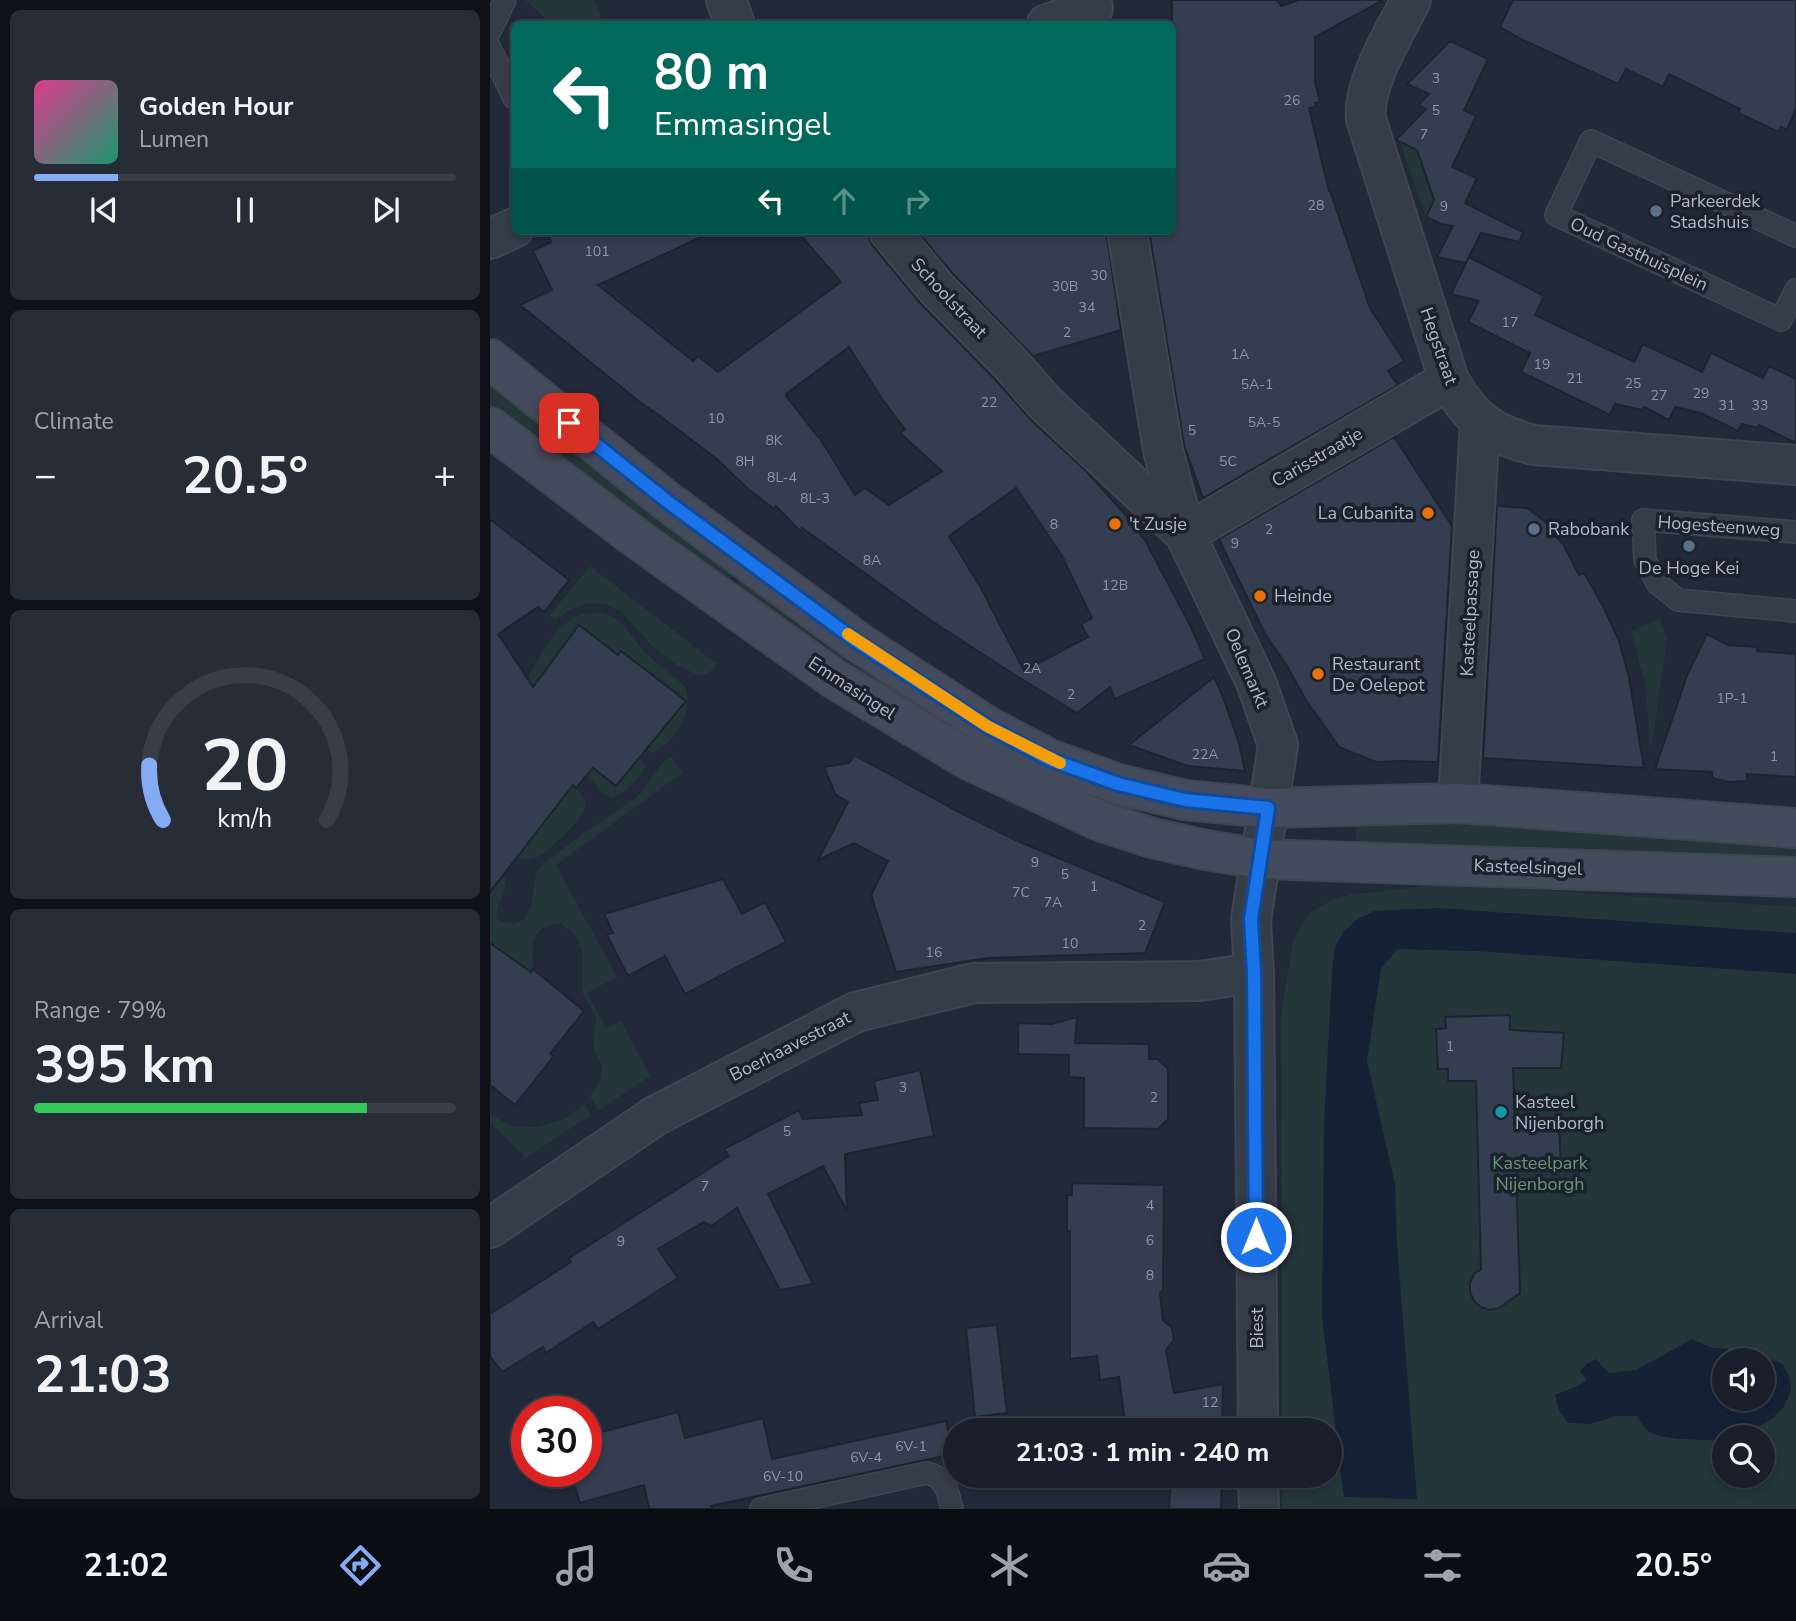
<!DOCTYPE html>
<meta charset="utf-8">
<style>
:root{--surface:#1a202b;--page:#272d37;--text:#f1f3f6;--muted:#9fa3a9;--line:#383e47;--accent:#86abf5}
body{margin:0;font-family:"Nunito Sans",sans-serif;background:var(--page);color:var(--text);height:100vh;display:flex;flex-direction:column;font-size:26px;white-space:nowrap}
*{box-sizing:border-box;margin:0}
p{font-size:23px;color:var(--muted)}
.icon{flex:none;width:38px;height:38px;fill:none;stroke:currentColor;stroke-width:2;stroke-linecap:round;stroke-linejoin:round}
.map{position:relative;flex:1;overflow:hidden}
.panel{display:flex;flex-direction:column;gap:10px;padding:10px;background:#0e1218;width:490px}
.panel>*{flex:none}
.top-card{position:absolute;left:21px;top:21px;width:665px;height:214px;border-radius:10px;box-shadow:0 4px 10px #0003,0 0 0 2px var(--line);background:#00695c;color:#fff;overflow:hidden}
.tools{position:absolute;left:1222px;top:1348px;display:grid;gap:14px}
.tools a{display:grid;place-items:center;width:63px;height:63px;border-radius:50%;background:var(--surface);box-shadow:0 4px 10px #0003,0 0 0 2px var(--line);font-size:35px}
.speed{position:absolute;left:21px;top:1396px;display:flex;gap:14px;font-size:35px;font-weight:700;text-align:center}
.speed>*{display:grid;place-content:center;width:91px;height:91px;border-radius:50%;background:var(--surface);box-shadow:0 4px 10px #0003,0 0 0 2px var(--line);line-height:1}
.speed .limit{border:10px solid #d22;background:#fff;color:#111}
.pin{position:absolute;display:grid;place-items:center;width:60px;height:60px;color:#fff;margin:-30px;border-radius:14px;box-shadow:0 4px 10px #0006}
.me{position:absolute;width:77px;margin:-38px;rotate:0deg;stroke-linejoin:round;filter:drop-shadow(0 0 5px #0008)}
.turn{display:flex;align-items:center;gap:24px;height:147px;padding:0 28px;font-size:32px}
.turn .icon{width:91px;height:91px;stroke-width:2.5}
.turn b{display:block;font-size:49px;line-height:60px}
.lanes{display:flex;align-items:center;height:66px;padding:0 28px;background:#0003;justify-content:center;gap:35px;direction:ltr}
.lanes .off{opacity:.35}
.big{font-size:52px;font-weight:700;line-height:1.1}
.panel .tile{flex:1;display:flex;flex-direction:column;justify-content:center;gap:10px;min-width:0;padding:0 24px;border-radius:10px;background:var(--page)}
.panel .dial{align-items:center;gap:0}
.dial svg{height:182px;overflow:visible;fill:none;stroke:var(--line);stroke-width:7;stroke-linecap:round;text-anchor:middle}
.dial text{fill:var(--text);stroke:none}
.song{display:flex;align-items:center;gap:21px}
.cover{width:84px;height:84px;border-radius:10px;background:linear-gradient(135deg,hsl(330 70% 55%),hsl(160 70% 35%))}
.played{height:7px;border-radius:4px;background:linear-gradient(90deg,var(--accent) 20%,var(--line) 20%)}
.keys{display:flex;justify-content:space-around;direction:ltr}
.heat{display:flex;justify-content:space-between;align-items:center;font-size:38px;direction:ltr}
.charge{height:10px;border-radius:5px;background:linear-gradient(90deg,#34c759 79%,var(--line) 0)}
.trip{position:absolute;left:453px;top:1418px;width:399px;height:70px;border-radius:35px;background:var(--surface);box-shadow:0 4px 10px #0003,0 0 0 2px var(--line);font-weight:700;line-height:70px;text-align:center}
.tab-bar{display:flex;height:112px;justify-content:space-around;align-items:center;background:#0a0d11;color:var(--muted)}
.tab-bar .icon{width:49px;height:49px}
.tab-bar .on{color:var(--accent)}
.tab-bar b{font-size:32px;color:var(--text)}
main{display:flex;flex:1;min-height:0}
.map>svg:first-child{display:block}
</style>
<main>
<section class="panel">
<div class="tile">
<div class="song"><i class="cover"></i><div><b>Golden Hour</b><p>Lumen</p></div></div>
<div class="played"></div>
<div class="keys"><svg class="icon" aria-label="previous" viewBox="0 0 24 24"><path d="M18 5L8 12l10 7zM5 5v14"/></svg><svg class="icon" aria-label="pause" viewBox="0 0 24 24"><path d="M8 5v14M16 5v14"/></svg><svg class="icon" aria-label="next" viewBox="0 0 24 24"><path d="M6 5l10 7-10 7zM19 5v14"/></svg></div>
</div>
<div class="tile"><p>Climate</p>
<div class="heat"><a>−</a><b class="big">20.5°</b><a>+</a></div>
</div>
<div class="tile dial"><svg viewBox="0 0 100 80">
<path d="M14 69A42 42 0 1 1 86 69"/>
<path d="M14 69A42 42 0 0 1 8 45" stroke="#86abf5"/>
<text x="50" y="56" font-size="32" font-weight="700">20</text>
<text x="50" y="72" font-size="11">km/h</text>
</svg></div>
<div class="tile"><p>Range · 79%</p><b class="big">395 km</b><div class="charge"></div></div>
<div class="tile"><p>Arrival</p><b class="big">21:03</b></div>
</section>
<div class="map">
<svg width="1306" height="1509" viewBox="0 0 1306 1509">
<rect width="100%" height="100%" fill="#222a39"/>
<path fill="#24363a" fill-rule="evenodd" d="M35 0H105L113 24H62Z
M910 142 935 154 931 163 939 187 948 192 936 217Z
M0 371 249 566 233 586 107 492 0 408Z
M100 566 227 664 219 673 210 676 187 665 162 646 132 612 116 604 98 603 81 609 65 620 59 616Z
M258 572 360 648 347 667 241 592Z
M112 612C140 623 138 636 157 654 169 666 184 676 196 688 198 698 198 706 195 716 191 728 174 751 161 753L156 748 128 655 28 711 25 708C37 680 59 625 90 615 97 613 105 613 112 612Z
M1170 618 1177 640 1161 750 1155 683 1141 631Z
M148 757 153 761 155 769C143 786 140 790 121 798L111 791 97 775 103 768 125 785Z
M182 757 192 773 66 865 127 977 97 993 116 1028 131 1021 160 1076 108 1111 100 1096 110 1082 112 1066 103 1048 106 1017 92 992V952L86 936 71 923C40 927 42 943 43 969L41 972 0 944V891L12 876 15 878C18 894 5 903 7 918L12 922 24 924 33 920 41 908 46 873 54 863 97 831 148 796 172 763Z
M83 785 95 799C95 802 95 807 94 810 90 822 56 854 44 859 39 861 33 860 28 857Z
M867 820 1306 837V865L865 842Z
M952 884 1306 907V1509H792V1475H840V1430H792L791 1016 803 942 819 913 840 901 866 893H878ZM1234 1360H1272V1398H1234ZM1234 1437H1272V1475H1234Z
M95 1104 101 1115 36 1158 0 1123V1114L21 1126 47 1127 75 1119Z"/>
<path fill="#162136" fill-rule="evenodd" d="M948 908 1306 933V974L986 951 907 949 891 969 877 1061 905 1184 907 1244 927 1499 854 1497 832 1317 834 1124 842 972 845 947 854 931 869 918 885 911Z
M1202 1339 1223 1348 1236 1349 1269 1359 1287 1361 1293 1365 1299 1376 1301 1390 1294 1407 1280 1420 1250 1437H1234V1439C1218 1441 1175 1440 1161 1433 1155 1430 1150 1421 1146 1416H1126L1100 1424 1078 1423 1069 1410 1065 1395 1088 1386 1097 1380 1090 1371 1098 1363 1106 1359 1119 1373 1146 1370ZM1234 1360H1272V1398H1234Z"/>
<path fill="#343e50" stroke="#1d2430" stroke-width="2" fill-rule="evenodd" d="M682 0H787L791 6 809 0H893L825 37V82L830 102 825 103 826 107 819 108 839 191H840L880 308 914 361 898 371 908 385 713 498 694 445 659 231H682Z
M1023 0H1306V108L1297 130 1291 127 1289 132 1248 113 1250 109 1179 74 1173 87 1136 69 1128 84 1031 39 1010 27Z
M960 41 998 59 974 110 986 116 962 167 987 178 975 203 1033 232 1029 242 991 233 976 263 947 257 963 226 951 224 936 217 944 200 927 150 906 140 936 109 928 105 939 94 917 84Z
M56 231H224L108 285 203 361 208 356 228 372 351 282 307 231H378V235L382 245 431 304 504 378 540 419 595 470 633 512 656 542 701 627 715 659 625 699 620 687 587 713 525 675 440 620 312 528 310 531 286 506 284 509 257 488 228 460 169 415 151 403 30 305 62 290 43 251 61 242ZM359 347 392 399 415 429 410 433 452 471 399 505 375 488 365 495 329 437H328L296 396V394ZM526 488 572 556 602 618 591 624 598 637 534 671 491 588 459 536Z
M427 231H616L631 330 543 356 463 274Z
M979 257 1054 296 1045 315 1144 362 1153 344 1212 372 1221 353 1273 378 1279 366 1306 379V443L1269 425 1267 428 1252 424 1248 431 1211 413 1185 407 1179 420 1154 407 1152 410 1125 404 1120 415 1031 372 1040 353 978 322 989 301 961 294Z
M904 437 962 526 948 762 911 761 886 762 849 747 816 700 797 666 775 634 729 539Z
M1007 506 1037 508 1057 523 1066 537 1073 544 1089 575 1094 573 1113 606 1129 641 1139 677 1154 768 993 758Z
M0 519 79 580 54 612 48 607 8 634 43 687 89 625 128 655 131 651 196 701 126 786 103 768 86 788 83 785 0 892Z
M1217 634 1238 645 1267 647V651L1306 654V777L1257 774V781L1239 782 1222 778V772L1165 769 1198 673Z
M724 677 734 700 749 743 755 771 698 766 639 745Z
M364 755 471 813 532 843 675 902 655 953 498 958 406 972 381 895 398 861 364 843 328 860 358 802 345 794 334 767 359 763Z
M233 879 252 914 275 902 296 942 195 994 175 956 138 976 117 935 123 933 114 914Z
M0 943 41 972 43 969 94 1011 60 1054 64 1056 25 1105 0 1085Z
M1020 1015V1030L1074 1033 1071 1068H1023L1025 1126 1069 1125 1071 1167 1026 1169 1030 1293 1009 1308 1000 1310 991 1307 984 1301 980 1292V1283L984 1274 991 1269 986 1081H958V1069H948L946 1029 956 1028 955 1017Z
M587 1017 585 1043 659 1044V1059H668L678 1069V1119L668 1129 594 1128V1078L579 1077V1055L528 1054V1023L562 1024Z
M430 1070 444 1136 355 1154 357 1211 333 1166 278 1194 323 1284 290 1290 247 1208 221 1226 214 1222 168 1249 188 1278 108 1329 103 1322 56 1353 53 1347 12 1372 0 1356V1314L81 1262 79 1258 239 1156 234 1149 309 1110 313 1119 372 1115 369 1103 388 1100 384 1081Z
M582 1183 674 1185 673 1290 670 1293 673 1320 682 1328 684 1340 676 1350 684 1393 733 1384 732 1430H636L629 1377 610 1380 607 1356 580 1359V1231H577V1195H582Z
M507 1325 517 1413 485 1417 476 1328Z
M188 1412 195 1438 273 1418 282 1459 456 1421 463 1454 221 1506 222 1509H159L154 1485 90 1503 80 1472H96V1436Z
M681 1475H732L731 1509H679Z"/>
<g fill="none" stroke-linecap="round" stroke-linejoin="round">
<defs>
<path id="lane" d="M0 31 15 0
M0 48 24 98
M1306 236 1101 141 1066 215 1291 320 1306 290
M1306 532 1153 520 1155 560 1168 584 1188 600 1306 611
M271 1509 436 1473C456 1477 458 1492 462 1509"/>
<path id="street" d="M236 0 245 24
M921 0C905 32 872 84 876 119L959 380C981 420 1001 434 1044 445L1306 465
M557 24 603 8
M399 231 447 289 520 363 555 403 695 534 959 380
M637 231 673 450 695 534 766 682 788 745 761 920 764 973 768 1430
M0 239 24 228
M968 803 990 423
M0 1228 165 1116 366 1012 484 983 709 981 764 973
M768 1475 769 1509"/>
<path id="secondary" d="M0 359 178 502 369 643 497 726 559 759 628 784 695 800 778 808 968 803 1306 828
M0 427 146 538 343 678 479 760 610 821 662 838 711 849 770 859 1306 877"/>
</defs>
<use href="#lane" stroke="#3f4652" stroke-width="24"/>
<use href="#street" stroke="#3f4652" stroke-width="42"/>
<use href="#secondary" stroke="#3f4652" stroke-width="42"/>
<use href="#lane" stroke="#353d49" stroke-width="21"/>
<use href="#street" stroke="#353d49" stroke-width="38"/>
<use href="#secondary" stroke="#444b5c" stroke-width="38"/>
</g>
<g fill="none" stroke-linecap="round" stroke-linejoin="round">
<defs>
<path id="route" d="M79 423 178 502 369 643 497 726 559 759 628 784 695 800 778 808 761 919 764 973 766 1237"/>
</defs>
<use href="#route" stroke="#114b97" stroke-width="18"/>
<use href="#route" stroke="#1a73e8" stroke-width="12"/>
<path stroke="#f59e0b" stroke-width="12" d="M358 634 497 726 570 763"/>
</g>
<g fill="#5c6f8a" stroke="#1b222e" stroke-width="2.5">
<circle cx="1166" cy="211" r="7"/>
<circle cx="1044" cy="529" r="7"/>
<circle cx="1199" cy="546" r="7"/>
</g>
<g fill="#e8710a" stroke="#1b222e" stroke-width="2.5">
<circle cx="938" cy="513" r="7"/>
<circle cx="625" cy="524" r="7"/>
<circle cx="770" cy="596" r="7"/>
<circle cx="828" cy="674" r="7"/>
</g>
<circle fill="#0f9aa8" stroke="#1b222e" stroke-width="2.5" cx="1011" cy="1112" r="7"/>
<g text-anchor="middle" stroke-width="7" stroke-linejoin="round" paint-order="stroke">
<g font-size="14" fill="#8f97a6">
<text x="946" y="83">3</text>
<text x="802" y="105">26</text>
<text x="946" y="115">5</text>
<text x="934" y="139">7</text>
<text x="826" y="210">28</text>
<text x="954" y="211">9</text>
<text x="107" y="256">101</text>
<text x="609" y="280">30</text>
<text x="575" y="291">30B</text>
<text x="597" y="312">34</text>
<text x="1020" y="327">17</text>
<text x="577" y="337">2</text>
<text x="750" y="359">1A</text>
<text x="1052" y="369">19</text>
<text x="1085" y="383">21</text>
<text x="1143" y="388">25</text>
<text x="767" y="389">5A-1</text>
<text x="1211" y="398">29</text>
<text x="1169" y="400">27</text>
<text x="499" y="407">22</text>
<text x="1237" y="410">31</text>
<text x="1270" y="410">33</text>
<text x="226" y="423">10</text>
<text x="774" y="427">5A-5</text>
<text x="702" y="435">5</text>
<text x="284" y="445">8K</text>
<text x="255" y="466">8H</text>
<text x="738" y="466">5C</text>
<text x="292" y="482">8L-4</text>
<text x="325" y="503">8L-3</text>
<text x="564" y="529">8</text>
<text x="779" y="534">2</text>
<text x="745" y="548">9</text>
<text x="382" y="565">8A</text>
<text x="625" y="590">12B</text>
<text x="542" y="673">2A</text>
<text x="581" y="699">2</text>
<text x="1242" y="703">1P-1</text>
<text x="715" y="759">22A</text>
<text x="1284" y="761">1</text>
<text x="545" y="867">9</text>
<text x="575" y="879">5</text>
<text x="604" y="891">1</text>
<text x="531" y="897">7C</text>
<text x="563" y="907">7A</text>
<text x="652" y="930">2</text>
<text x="580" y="948">10</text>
<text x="444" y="957">16</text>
<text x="960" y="1051">1</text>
<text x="413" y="1092">3</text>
<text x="664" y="1102">2</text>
<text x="297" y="1136">5</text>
<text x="215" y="1191">7</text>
<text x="660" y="1210">4</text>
<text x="660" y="1245">6</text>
<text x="131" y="1246">9</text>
<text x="660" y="1280">8</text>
<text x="720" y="1407">12</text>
<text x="421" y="1451">6V-1</text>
<text x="376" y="1462">6V-4</text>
<text x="293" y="1481">6V-10</text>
</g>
<g font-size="18" fill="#b0b7c5" stroke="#1b222e" text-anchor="start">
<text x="1180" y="207">Parkeerdek<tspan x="1180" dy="21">Stadshuis</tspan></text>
<text x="924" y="519" text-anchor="end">La Cubanita</text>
<text x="639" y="530">'t Zusje</text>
<text x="1058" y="535">Rabobank</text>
<text x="1199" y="574" text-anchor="middle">De Hoge Kei</text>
<text x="784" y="602">Heinde</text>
<text x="842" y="670">Restaurant<tspan x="842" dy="21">De Oelepot</tspan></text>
<text x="1025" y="1108">Kasteel<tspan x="1025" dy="21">Nijenborgh</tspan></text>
</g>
<g font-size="18" fill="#b0b7c5" stroke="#1b222e">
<text transform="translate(1149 254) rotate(25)" y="6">Oud Gasthuisplein</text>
<text transform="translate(459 298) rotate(47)" y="6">Schoolstraat</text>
<text transform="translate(949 346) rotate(71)" y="6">Hegstraat</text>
<text transform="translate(827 457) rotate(-30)" y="6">Carisstraatje</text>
<text transform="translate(1229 526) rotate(4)" y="6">Hogesteenweg</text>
<text transform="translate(980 613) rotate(-87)" y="6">Kasteelpassage</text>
<text transform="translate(757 668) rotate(67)" y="6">Oelemarkt</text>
<text transform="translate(362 688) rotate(33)" y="6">Emmasingel</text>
<text transform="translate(1038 867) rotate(2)" y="6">Kasteelsingel</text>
<text transform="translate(300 1046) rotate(-27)" y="6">Boerhaavestraat</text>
<text transform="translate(767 1328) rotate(-90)" y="6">Biest</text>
</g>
<g font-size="18" fill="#689675" stroke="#1b222e">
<text x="1050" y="1169">Kasteelpark<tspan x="1050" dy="21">Nijenborgh</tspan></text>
</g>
</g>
</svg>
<div class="tools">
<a><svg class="icon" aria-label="sound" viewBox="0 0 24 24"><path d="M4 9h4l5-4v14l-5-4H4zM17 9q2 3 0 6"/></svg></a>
<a><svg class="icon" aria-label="search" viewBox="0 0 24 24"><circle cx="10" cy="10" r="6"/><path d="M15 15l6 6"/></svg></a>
</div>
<div class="speed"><div class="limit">30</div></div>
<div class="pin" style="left:79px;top:423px;background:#d93025"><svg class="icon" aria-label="arrive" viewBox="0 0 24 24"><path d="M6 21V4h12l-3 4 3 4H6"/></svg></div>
<svg class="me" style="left:766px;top:1237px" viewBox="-20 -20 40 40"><circle r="17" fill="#1a73e8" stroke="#fff" stroke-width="3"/><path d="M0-11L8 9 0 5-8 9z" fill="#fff"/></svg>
<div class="trip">21:03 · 1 min · 240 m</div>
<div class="top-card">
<div class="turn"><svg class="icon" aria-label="left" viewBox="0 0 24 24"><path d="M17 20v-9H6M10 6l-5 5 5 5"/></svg><div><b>80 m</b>Emmasingel</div></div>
<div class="lanes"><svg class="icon" aria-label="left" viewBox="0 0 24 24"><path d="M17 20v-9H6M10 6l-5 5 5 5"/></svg><svg class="icon off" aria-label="ahead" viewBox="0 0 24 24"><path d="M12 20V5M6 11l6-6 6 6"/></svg><svg class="icon off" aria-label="right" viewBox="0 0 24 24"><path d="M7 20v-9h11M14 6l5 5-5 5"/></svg></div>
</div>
</div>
</main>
<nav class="tab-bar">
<b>21:02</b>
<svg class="icon on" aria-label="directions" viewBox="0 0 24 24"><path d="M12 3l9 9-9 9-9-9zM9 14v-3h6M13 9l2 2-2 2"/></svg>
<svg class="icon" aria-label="music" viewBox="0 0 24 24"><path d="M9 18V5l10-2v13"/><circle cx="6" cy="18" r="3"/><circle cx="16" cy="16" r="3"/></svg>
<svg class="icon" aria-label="phone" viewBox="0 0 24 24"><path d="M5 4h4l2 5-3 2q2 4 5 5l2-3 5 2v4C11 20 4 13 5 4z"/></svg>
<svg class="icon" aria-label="climate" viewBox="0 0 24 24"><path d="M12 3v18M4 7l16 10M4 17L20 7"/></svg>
<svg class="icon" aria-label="car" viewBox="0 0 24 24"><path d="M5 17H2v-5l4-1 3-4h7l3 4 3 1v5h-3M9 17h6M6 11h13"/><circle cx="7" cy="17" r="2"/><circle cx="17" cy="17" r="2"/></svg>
<svg class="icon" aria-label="filters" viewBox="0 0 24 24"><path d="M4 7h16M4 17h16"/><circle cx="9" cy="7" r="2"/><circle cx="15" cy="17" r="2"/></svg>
<b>20.5°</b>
</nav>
